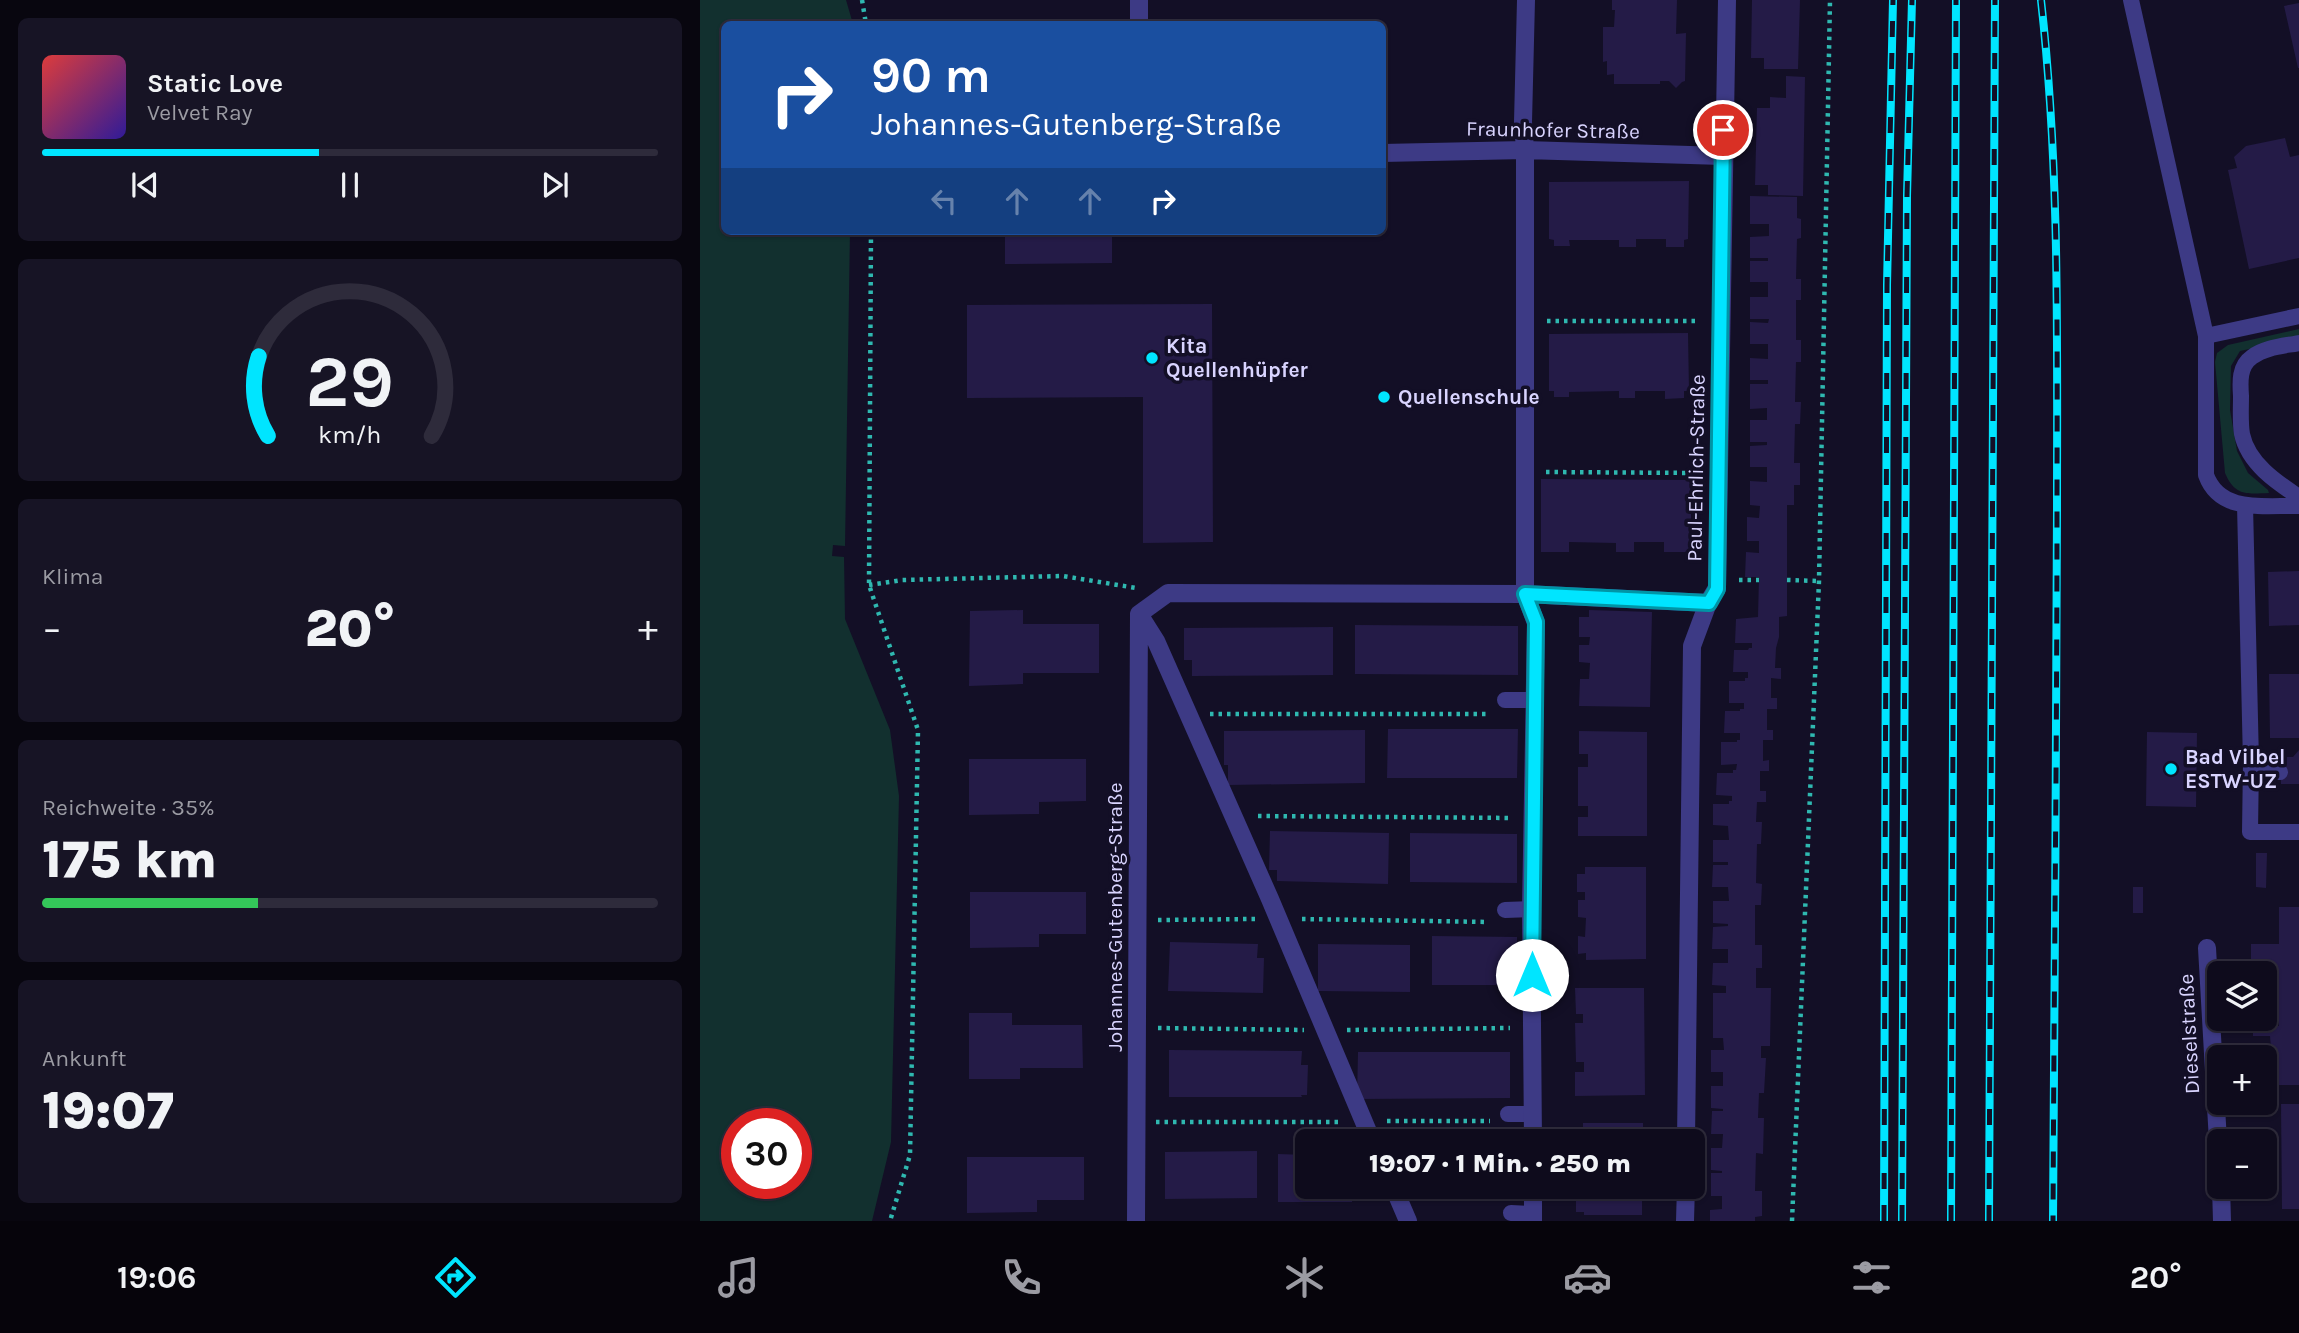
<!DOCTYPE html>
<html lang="de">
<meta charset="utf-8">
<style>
:root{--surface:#0e0b1c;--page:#171425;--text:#f1f3f6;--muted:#9b9ba3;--line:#2e2b3b;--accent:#00e5ff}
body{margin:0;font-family:Karla,sans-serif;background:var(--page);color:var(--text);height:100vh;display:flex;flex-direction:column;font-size:26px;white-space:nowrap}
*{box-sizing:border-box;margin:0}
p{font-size:23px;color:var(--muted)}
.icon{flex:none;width:38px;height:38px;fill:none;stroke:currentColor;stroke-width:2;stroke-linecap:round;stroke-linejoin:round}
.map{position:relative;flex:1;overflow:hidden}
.sheet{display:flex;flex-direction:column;gap:18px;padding:18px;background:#08060f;width:700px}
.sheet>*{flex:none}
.top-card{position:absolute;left:21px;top:21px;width:665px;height:214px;border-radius:10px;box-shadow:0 2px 5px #0004,0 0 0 2px var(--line);background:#1a4fa0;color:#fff;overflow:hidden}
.buttons{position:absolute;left:1507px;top:961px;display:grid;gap:14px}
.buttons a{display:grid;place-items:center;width:70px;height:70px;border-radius:10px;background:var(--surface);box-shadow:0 2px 5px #0004,0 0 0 2px var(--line);font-size:35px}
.speed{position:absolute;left:21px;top:1108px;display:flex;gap:14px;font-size:35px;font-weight:700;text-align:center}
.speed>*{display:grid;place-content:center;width:91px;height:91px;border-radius:50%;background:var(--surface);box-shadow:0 2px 5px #0004,0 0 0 2px var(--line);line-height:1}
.speed .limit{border:10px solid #d22;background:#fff;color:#111}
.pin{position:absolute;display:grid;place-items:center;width:60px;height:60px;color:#fff;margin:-30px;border:4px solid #fff;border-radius:50%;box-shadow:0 2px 7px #0007}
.me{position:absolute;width:77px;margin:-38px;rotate:0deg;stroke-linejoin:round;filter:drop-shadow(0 0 5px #0008)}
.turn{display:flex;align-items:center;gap:24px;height:147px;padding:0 35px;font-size:32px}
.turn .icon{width:91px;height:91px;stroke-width:2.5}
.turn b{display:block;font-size:49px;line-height:60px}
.lanes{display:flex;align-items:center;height:66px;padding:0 35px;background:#0003;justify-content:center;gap:35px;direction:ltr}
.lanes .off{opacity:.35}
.big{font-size:52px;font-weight:800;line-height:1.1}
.sheet .tile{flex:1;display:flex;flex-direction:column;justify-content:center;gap:10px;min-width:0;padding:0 24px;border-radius:10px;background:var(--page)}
.sheet .dial{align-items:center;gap:0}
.dial svg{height:182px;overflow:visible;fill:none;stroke:var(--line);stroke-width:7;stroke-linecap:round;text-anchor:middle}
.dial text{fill:var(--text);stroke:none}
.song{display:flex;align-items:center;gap:21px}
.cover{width:84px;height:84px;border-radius:10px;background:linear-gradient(135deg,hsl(0 70% 55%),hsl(250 70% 35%))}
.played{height:7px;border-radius:4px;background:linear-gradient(90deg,var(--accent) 45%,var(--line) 45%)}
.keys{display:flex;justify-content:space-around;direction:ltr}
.heat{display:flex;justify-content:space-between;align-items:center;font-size:38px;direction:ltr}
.charge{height:10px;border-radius:5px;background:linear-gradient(90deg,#34c759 35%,var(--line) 0)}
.trip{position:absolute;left:595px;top:1129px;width:410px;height:70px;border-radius:10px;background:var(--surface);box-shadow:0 2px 5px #0004,0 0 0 2px var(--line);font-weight:800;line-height:70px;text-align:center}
.tab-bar{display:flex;height:112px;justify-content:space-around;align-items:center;background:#06040b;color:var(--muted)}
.tab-bar .icon{width:49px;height:49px}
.tab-bar .current{color:var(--accent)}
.tab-bar b{font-size:32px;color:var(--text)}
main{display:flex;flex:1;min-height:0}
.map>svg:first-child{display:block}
</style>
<main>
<section class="sheet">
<div class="tile">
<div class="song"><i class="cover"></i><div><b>Static Love</b><p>Velvet Ray</p></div></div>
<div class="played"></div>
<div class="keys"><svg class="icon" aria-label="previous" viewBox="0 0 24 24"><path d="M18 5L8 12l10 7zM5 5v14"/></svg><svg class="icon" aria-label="pause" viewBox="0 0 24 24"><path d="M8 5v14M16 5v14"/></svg><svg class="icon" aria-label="next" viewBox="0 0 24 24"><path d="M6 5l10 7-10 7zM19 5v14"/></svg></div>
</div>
<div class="tile dial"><svg viewBox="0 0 100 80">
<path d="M14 69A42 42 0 1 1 86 69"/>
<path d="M14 69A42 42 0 0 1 10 34" stroke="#00e5ff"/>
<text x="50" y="56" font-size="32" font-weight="700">29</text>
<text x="50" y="72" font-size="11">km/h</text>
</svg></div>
<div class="tile"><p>Klima</p>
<div class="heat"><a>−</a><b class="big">20°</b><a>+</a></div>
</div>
<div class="tile"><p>Reichweite · 35%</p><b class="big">175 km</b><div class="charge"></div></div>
<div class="tile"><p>Ankunft</p><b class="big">19:07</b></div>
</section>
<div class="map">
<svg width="1599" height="1221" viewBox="0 0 1599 1221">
<rect width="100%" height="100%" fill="#130f26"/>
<path fill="#12302f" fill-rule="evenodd" d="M0 0H146L153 24H24V231H150L145 546 133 545 132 556 144 557 145 619 190 730 199 796 191 1142 172 1221H0ZM37 1124H96V1183H37Z
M1599 329V338L1540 351 1531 366 1530 410 1537 451 1548 473 1568 490 1569 493C1546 494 1535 496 1525 473L1515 362 1517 353 1528 345Z"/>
<path fill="#241b47" d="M912 0H977L976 34 986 33 985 81 982 82 976 88 969 81H960V84H914V74L907 75V61L903 62V27H914L915 10H912Z
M1052 0H1100L1098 69H1064V58H1051Z
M1599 3V68H1598L1584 6Z
M1086 76 1105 77 1103 196 1068 195V185H1055L1057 108H1070V97L1086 98Z
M1585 138 1590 157 1599 155V258L1549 269 1528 170 1537 168 1534 157 1546 146Z
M989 181 988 239 984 240V247H966V239H936V247H919V240H869L870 246H854V240L849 239V182Z
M1050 196 1097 197V218L1101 219V238L1097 239 1096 279H1101V300H1096V340H1101V362H1096L1095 402H1101L1100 424H1095L1094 463H1100V485H1094V505H1087V616L1079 617V637L1076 648 1075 668H1081V679L1071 678V698H1077V709H1067V730H1073V740H1063V761L1069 760V771H1060V791H1066V802H1057L1056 822H1062L1061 844H1057L1056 883 1062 884 1061 905H1055V945H1062V968H1056V988H1071L1070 1046H1061V1058H1066L1064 1093H1059L1058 1118H1064L1063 1154 1056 1153 1055 1191H1062V1216L1055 1217V1221H1010V1210L1022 1209V1196H1011V1173H1022V1171L1011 1170V1148H1022L1023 1134H1011L1012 1111H1023V1109L1011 1108V1086H1023V1072H1011V1050H1024L1023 1038H1013V993H1026V986L1012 985 1013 963H1028V949H1012L1013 927 1028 926V924L1013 923V901H1029L1028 887H1012L1013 865H1028V862H1013V840H1029L1028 826 1013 825V804H1029V801H1032V796L1016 795 1017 773H1033V770H1036L1037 764 1021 765V742H1037V740H1040V733H1024L1025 711H1040V709H1044V703H1029V681H1045V678H1048V672H1033L1034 650H1048L1049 648H1052V643H1035L1036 619 1058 617 1059 577H1045L1046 552 1059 553V541H1047V517L1059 518 1060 506 1050 505V481L1067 482V467H1050V446L1067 445V442H1050V420H1067V408L1050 409V384H1068V380H1050V358L1068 359V344H1050V322L1068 323 1069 319H1050V297H1068V282H1050V261H1068V258H1050V237L1069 236V224H1050Z
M305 231H412V263L305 264Z
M512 304 513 542 443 543V397L267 398V305Z
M988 333 989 391H984V398L965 399V391H935V398H919V391L869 392V397H854V391H849V334Z
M841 479 991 480V552H964V542H934V552H916V543L869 542V552H841Z
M1599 571V625L1569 626 1568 572Z
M323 610V624H399V673H323V684L269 686 270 611Z
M889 610 952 612 950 707 879 706 880 679H889L890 663 879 662V645H889L890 637H879V617H889Z
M655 625 818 626V675L655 674Z
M633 627V675L492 676V660H484V628Z
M1569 674H1599V738H1570Z
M688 729H818L817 778H687Z
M665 730V783L528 785V765H524V731Z
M879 731 947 732V836H878V817H888V806H878V767H888V754H879Z
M1447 732 1497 733 1496 807 1446 806Z
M1599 750V784H1581L1580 757H1593Z
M269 759H386V801L339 802V814L269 815Z
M570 831 689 833 688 884 577 881V870H569Z
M710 833 817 834V883L710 882Z
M1556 853H1567L1566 888 1556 887Z
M885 867H946V959L886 960V953L878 954V936L885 937 886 918 878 917V900H885V892H877V874H885Z
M1433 887H1443V913H1433Z
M270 892H386V934H339V947L270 948Z
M1579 907H1599V1085H1564V1057H1558L1557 1048H1571L1570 1036H1553V1026H1579V1020L1564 1021V973H1551V944H1579Z
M732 936 817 937V985H732Z
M470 942 558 944 557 958H564L563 993 468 991Z
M618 944 710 945V992L618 991Z
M875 988H944L945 1095 875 1096V1072H884V1062H876L875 1023H883V1014H876Z
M269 1013H312V1025H382L383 1068H320V1079H269Z
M469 1050 602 1051 601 1065H608L607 1095H601L602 1097H469Z
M658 1052H810V1098L657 1099Z
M1581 1104H1599V1209H1582Z
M883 1123H943V1141H876V1129H883Z
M557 1151V1198L465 1199V1152Z
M578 1154 607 1155V1186H652V1202H578Z
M267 1157H384V1200H337V1212L267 1213Z
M707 1186H808V1197L707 1198Z
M884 1186H942V1215H884V1212H876V1193H884Z"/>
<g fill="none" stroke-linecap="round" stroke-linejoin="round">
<path stroke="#2fb8b0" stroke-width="4.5" stroke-dasharray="3.5 5" stroke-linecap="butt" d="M162 0 166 24
M171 231 169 585 218 730 210 1155 190 1221
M847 321H999
M846 472 999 473
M1039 580H1059
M1087 580 1119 581
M169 585 202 580 363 576 436 588
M510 714H788
M558 816 812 818
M602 919 789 922
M458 920 555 919
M458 1028 604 1030
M647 1030 810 1028
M687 1121H790
M456 1122H643
M1092 1221 1119 581 1130 0"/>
<path stroke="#3d3a85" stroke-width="16" d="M1431 0 1506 336V475C1520 514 1565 505 1599 506
M1506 336 1599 316
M1599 343C1584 346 1565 347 1552 357 1539 366 1540 382 1541 396 1541 409 1540 422 1542 434 1548 463 1576 482 1599 497
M1545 505 1551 762 1559 770 1580 772
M805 700H835
M1551 762 1550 832H1599
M805 910 831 909
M808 1114H833
M811 1213 833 1214"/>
<path stroke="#3d3a85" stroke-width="18" d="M826 0 823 122 825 150V594L836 623 831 909 833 1141
M439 24V0
M682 153 825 150 1023 156
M439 614 456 641 570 899 672 1141
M439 614 468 593 825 594 1008 603
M1507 948 1519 1159
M986 1141 992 646 1008 603 1017 588 1027 0
M693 1186 708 1221
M1521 1186 1522 1221
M436 1221 439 614
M833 1221V1186
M985 1221 986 1186"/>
<defs>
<path id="rail" d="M1341 0C1360 169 1357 339 1357 509 1357 746 1354 984 1353 1221
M1184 1221 1187 285 1193 0
M1202 1221 1207 196 1212 0
M1251 1221 1256 0
M1289 1221 1295 0"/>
</defs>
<use href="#rail" stroke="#00e5ff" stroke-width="8"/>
<use href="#rail" stroke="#130f26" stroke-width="5" stroke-dasharray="16" stroke-linecap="butt"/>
</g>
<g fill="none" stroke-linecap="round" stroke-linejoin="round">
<defs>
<path id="route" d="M832 975 836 622 825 594 1009 603 1017 589 1023 130"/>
</defs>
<use href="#route" stroke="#0095a6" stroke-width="18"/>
<use href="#route" stroke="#00e5ff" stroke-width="12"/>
</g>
<g fill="#00e5ff" stroke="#130f26" stroke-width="2.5">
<circle cx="452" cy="358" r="7"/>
<circle cx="684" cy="397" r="7"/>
<circle cx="1471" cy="769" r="7"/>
</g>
<g text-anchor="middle" stroke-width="7" stroke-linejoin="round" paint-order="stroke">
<g font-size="21" fill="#d9d4ff" stroke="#130f26">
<text transform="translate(853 130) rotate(1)" y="7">Fraunhofer Straße</text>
<text transform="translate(996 468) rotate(-89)" y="7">Paul-Ehrlich-Straße</text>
<text transform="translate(415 917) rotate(-90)" y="7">Johannes-Gutenberg-Straße</text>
<text transform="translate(1489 1034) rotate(-93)" y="7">Dieselstraße</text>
</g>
<g font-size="21" font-weight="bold" fill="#d9d4ff" stroke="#130f26" text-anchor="start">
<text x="466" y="353">Kita<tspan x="466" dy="24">Quellenhüpfer</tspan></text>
<text x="698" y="404">Quellenschule</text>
<text x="1485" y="764">Bad Vilbel<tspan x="1485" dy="24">ESTW-UZ</tspan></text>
</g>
</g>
</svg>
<div class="buttons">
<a><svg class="icon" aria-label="layers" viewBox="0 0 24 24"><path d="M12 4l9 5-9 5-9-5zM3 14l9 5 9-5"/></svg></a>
<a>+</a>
<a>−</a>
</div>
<div class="speed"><div class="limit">30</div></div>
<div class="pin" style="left:1023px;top:130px;background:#d93025"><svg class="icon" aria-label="arrive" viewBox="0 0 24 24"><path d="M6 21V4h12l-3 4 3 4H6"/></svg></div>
<svg class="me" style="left:832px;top:975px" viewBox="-20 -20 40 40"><circle r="19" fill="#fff"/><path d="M0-13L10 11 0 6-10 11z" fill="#00e5ff"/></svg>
<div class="trip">19:07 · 1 Min. · 250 m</div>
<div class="top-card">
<div class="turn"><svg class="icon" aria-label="right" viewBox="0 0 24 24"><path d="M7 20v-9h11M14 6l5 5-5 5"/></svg><div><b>90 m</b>Johannes-Gutenberg-Straße</div></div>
<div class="lanes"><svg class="icon off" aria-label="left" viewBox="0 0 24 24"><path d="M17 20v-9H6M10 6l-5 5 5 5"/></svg><svg class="icon off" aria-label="ahead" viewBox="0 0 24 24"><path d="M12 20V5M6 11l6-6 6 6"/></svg><svg class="icon off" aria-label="ahead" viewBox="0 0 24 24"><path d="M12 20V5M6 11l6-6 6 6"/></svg><svg class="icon" aria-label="right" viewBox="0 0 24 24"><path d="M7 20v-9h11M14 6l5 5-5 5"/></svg></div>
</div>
</div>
</main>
<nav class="tab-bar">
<b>19:06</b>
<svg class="icon current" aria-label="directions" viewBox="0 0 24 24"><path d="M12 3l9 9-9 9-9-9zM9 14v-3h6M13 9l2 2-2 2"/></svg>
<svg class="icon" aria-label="music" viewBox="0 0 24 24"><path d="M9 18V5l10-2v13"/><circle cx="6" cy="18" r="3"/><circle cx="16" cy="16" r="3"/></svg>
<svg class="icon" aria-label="phone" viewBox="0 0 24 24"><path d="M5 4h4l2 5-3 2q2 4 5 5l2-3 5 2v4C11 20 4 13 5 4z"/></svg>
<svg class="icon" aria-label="climate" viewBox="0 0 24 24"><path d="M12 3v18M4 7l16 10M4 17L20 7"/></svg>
<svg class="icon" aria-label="car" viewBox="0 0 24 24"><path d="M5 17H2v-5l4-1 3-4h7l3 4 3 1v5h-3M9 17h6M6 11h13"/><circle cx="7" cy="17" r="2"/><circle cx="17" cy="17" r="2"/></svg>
<svg class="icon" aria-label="filters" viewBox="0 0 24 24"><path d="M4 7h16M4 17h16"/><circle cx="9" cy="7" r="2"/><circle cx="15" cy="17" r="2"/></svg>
<b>20°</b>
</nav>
